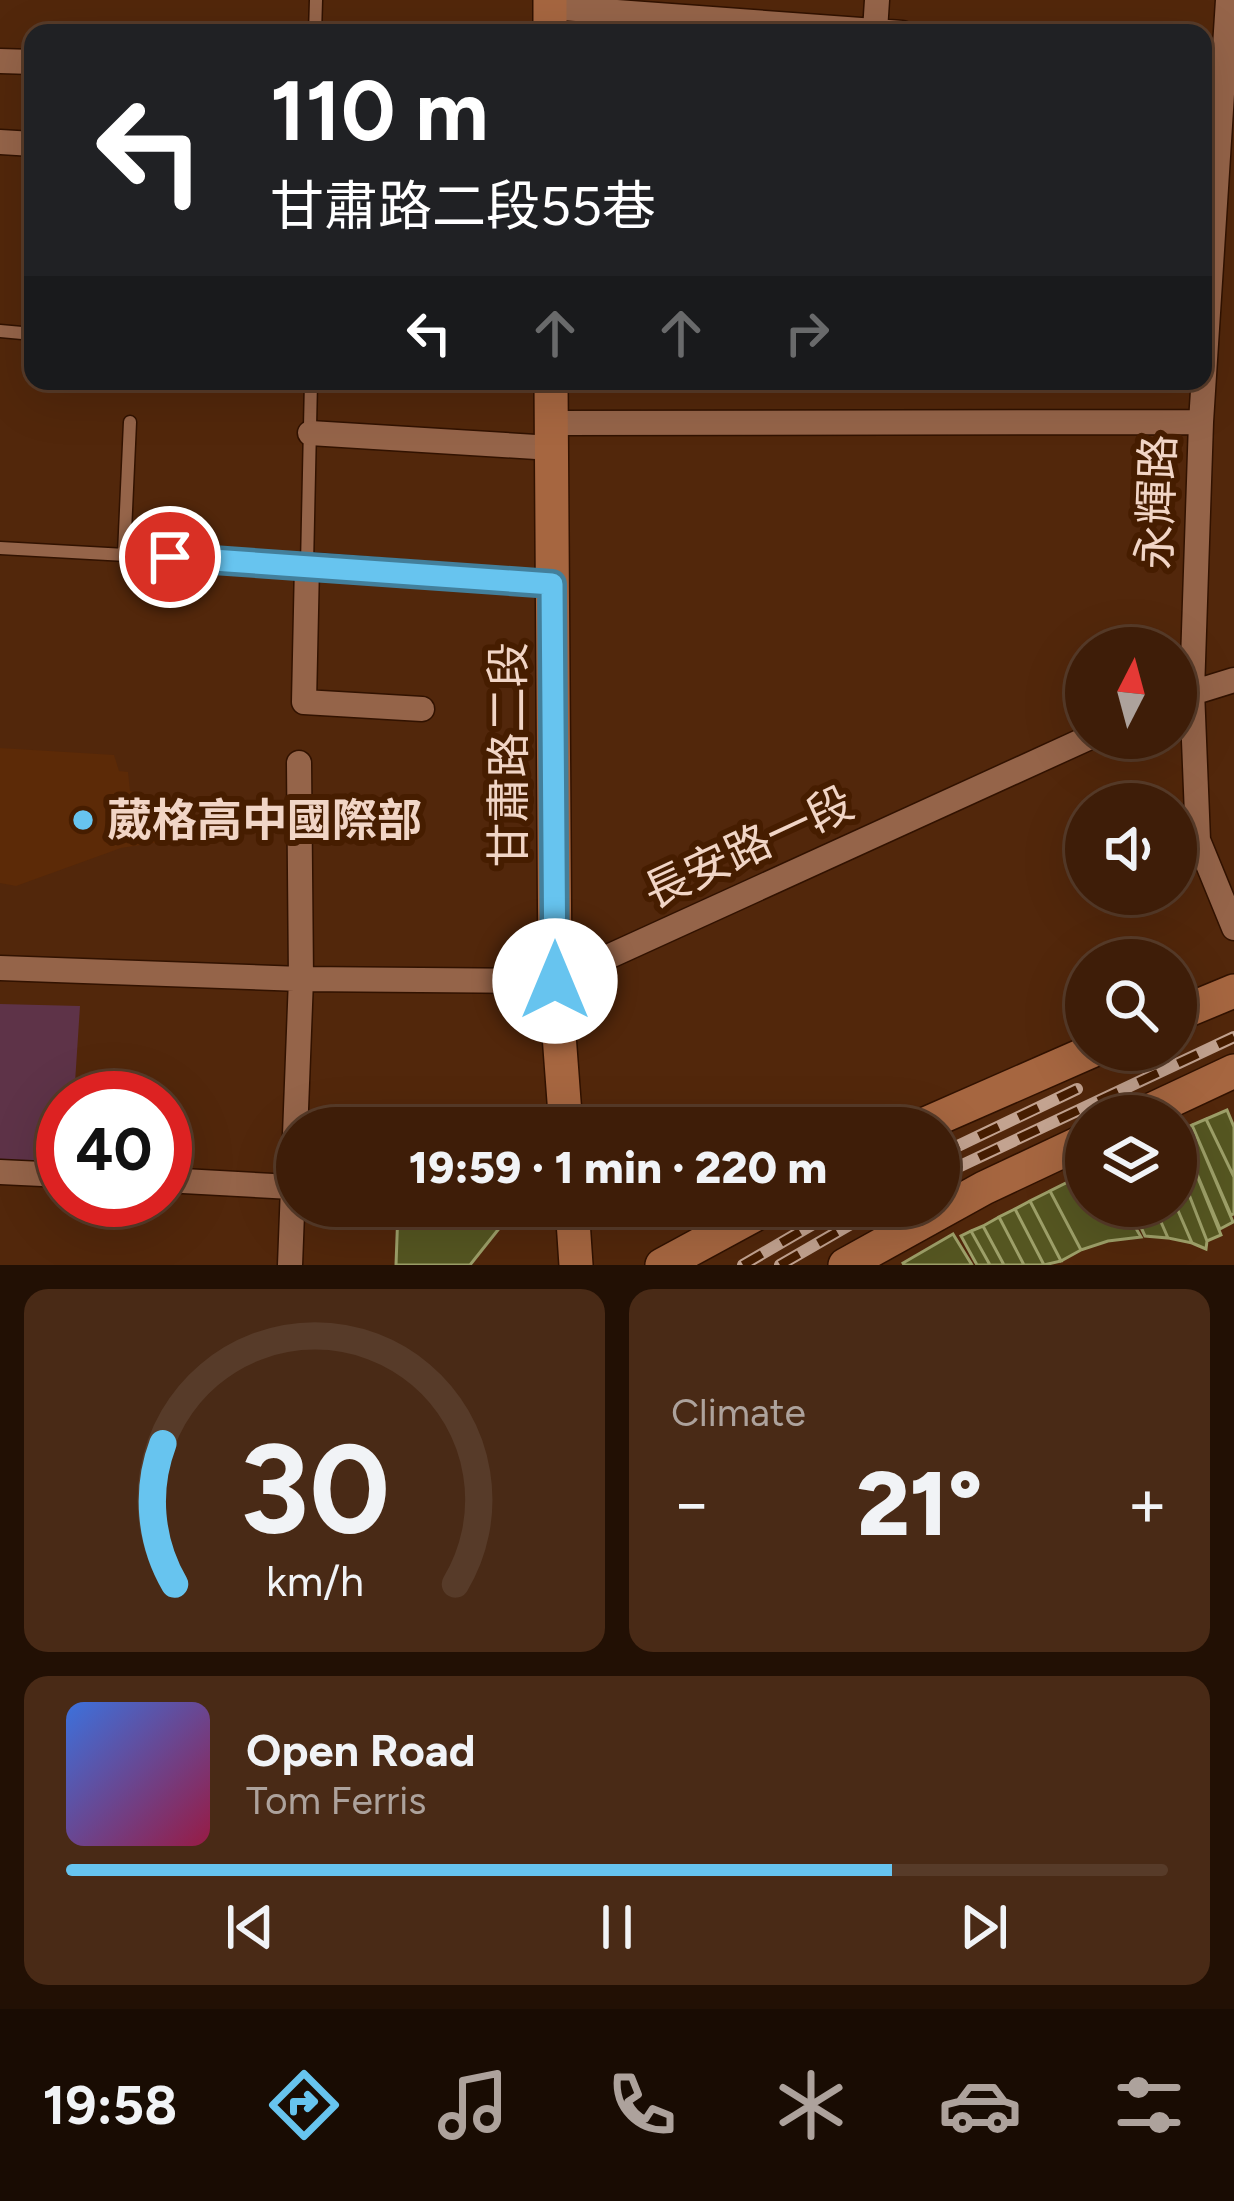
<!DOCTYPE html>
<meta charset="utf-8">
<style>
:root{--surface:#3e1d08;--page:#492a16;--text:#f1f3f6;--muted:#ada29c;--line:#573b29;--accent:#67c4ef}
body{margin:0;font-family:Figtree,"Noto Sans TC",sans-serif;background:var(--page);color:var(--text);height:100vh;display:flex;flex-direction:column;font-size:45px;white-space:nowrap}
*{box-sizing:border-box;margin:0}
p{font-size:39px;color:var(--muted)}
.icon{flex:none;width:66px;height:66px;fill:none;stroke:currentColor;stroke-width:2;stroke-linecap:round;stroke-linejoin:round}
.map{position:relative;height:1265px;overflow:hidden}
.side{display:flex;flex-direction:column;gap:24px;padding:24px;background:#221004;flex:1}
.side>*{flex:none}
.hud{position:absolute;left:24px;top:24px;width:1188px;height:366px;border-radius:24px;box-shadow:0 12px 48px #0002,0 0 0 3px var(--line);background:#202124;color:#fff;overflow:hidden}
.needle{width:78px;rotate:6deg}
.fabs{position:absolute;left:1065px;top:627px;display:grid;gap:24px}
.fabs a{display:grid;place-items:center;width:132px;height:132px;border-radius:50%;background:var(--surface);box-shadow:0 12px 48px #0002,0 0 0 3px var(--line);font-size:60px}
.speed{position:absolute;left:36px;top:1071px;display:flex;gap:24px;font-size:60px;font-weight:700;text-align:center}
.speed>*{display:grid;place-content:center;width:156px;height:156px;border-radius:50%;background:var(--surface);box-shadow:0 12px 48px #0002,0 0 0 3px var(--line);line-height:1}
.speed .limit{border:18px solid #d22;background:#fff;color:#111}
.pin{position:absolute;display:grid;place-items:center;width:102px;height:102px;color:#fff;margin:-51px;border:6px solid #fff;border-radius:50%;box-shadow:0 3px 12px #0007}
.me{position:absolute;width:132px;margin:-66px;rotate:0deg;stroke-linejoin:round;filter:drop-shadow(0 0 9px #0008)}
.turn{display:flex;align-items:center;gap:42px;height:252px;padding:0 48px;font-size:54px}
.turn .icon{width:156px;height:156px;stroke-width:2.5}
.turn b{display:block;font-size:84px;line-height:102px}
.lanes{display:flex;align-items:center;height:114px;padding:0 48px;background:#0003;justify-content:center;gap:60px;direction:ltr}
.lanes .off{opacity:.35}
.big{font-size:90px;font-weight:800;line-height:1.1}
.side .widget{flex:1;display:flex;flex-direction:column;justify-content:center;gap:18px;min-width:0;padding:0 42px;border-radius:24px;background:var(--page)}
.side .dial{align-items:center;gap:0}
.dial svg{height:312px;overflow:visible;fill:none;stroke:var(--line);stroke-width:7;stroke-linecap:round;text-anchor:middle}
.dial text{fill:var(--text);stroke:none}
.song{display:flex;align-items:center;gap:36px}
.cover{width:144px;height:144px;border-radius:18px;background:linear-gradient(135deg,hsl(220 70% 55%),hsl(340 70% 35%))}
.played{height:12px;border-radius:6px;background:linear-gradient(90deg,var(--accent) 75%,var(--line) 75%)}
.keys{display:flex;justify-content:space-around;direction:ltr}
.heat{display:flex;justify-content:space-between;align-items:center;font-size:66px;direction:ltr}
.side .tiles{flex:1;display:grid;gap:24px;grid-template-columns:1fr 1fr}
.widget:last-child{grid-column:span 2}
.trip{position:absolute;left:276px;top:1107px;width:684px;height:120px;border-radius:60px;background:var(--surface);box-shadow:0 12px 48px #0002,0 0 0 3px var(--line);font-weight:800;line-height:120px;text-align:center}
.dock{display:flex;height:192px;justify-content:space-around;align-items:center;background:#190c03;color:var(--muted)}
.dock .icon{width:84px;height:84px}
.dock .active{color:var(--accent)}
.dock b{font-size:54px;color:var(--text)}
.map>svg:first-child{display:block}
</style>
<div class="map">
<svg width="1234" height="1265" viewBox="0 0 1234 1265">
<rect width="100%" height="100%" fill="#52270b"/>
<path fill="#5c2a07" d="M0 748 114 755 119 771 128 772 130 791 168 799 165 841 121 848 16 886 0 883Z"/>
<path fill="#5e3348" d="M0 1004 80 1006 74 1098H63V1170L0 1171Z"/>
<path fill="#555621" stroke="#9d9f68" stroke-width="3" d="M1227 1110 1234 1127V1177L1206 1119Z
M1206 1119 1234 1177V1214L1231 1215 1192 1125Z
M1192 1125 1233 1222 1220 1229 1179 1131Z
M1179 1131 1221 1235 1207 1241 1176 1161Z
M1176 1161 1207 1241 1206 1249 1192 1243 1176 1206Z
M1086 1173V1206H1123L1141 1237 1108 1241 1081 1250 1050 1191Z
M1050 1191 1081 1250 1061 1261 1030 1201Z
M1030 1201 1061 1261 1044 1265 1015 1209Z
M1131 1206H1154L1168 1238 1145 1236Z
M1154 1206H1176L1192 1243 1168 1238Z
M1015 1209 1044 1265H1024L999 1217Z
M398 1210 509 1216 470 1265H396Z
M999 1217 1024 1265H1004L983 1226Z
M983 1226 1004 1265H990L971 1231Z
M971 1231 990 1265H977L961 1236Z
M953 1234 972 1265H904L903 1263Z"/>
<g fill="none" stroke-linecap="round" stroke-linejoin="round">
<defs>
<path id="lane" d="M315 33 316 0
M0 331 33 334
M0 548 307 565 311 381
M124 554 130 422"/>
<path id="street" d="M1228 0 1201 422 1192 691 1198 840 1234 928
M549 7 902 33
M875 31 877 0
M0 61 33 62
M0 142 33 144
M552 423 1201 422
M310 433 552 448
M1179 697 1234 680
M422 709 304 702 307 565 552 584
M0 968 301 979 555 981 1088 738
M0 1172 63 1175
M165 1180 292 1187
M290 1265 301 979 299 763"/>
<path id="secondary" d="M550 33V0
M551 381 555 981 566 1128
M1176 1015 1234 991
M1138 1116 1234 1071
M916 1128 1094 1050
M572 1206 576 1265
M662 1265 771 1206
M845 1265 984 1188 1086 1140"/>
</defs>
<use href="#lane" stroke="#311200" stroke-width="15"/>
<use href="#street" stroke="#311200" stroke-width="27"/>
<use href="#secondary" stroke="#311200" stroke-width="36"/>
<use href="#lane" stroke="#956449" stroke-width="12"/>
<use href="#street" stroke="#956449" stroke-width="24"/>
<use href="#secondary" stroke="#a66640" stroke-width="33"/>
<defs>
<path id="rail" d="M939 1155 1077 1089
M939 1176 1234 1037
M743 1265 844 1206
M780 1265 882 1206"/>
</defs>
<use href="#rail" stroke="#c3a390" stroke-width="12"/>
<use href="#rail" stroke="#461d00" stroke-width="8" stroke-dasharray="22" stroke-linecap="butt"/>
</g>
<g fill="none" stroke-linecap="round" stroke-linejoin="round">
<defs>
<path id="route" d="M170 557 552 584 555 981"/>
</defs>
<use href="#route" stroke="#437f9b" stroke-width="30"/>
<use href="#route" stroke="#67c4ef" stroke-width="21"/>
</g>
<circle fill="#67c4ef" stroke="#461d00" stroke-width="4.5" cx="83" cy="820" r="12"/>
<g text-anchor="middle" stroke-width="12" stroke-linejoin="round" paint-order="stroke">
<g font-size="45" fill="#f1d5c6" stroke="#461d00">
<text transform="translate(1156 502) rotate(-88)" y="16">永輝路</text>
<text transform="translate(508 755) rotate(-90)" y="16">甘肅路二段</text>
<text transform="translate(748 847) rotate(-25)" y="16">長安路一段</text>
</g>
<g font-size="45" font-weight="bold" fill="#f1d5c6" stroke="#461d00" text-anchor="start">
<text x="107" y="836">葳格高中國際部</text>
</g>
</g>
</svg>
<div class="fabs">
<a><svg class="needle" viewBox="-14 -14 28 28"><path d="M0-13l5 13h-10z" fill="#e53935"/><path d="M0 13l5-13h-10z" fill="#ada29c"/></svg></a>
<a><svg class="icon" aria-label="sound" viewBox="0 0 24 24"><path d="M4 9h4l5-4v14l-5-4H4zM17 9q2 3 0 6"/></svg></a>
<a><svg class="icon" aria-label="search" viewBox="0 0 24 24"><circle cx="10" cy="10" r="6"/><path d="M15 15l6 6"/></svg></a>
<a><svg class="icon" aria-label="layers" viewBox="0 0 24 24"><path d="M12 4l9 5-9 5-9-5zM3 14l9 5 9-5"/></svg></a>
</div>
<div class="speed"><div class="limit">40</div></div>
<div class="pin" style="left:170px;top:557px;background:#d93025"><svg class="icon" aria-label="arrive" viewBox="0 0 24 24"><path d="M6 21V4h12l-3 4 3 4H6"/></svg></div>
<svg class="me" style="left:555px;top:981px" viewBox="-20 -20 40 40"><circle r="19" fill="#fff"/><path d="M0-13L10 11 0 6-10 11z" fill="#67c4ef"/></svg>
<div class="trip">19:59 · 1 min · 220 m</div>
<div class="hud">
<div class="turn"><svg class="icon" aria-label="left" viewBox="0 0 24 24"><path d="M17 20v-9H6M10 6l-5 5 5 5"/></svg><div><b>110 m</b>甘肅路二段55巷</div></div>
<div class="lanes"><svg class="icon" aria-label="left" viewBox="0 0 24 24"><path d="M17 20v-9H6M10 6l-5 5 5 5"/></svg><svg class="icon off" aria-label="ahead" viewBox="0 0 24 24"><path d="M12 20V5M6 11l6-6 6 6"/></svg><svg class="icon off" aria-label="ahead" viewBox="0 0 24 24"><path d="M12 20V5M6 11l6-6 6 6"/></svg><svg class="icon off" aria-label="right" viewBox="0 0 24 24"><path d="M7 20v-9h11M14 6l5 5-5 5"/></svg></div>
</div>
</div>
<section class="side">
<div class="tiles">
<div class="widget dial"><svg viewBox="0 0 100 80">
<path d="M14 69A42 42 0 1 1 86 69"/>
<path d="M14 69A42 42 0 0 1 11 33" stroke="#67c4ef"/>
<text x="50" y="56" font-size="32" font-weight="700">30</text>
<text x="50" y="72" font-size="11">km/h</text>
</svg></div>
<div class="widget"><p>Climate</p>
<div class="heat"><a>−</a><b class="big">21°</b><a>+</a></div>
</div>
<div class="widget">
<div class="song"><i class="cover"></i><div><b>Open Road</b><p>Tom Ferris</p></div></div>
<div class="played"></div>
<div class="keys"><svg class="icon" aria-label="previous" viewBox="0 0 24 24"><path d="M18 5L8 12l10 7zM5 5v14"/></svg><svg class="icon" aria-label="pause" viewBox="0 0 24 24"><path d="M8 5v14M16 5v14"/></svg><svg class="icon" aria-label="next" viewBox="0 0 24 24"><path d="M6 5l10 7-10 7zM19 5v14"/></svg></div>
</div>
</div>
</section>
<nav class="dock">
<b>19:58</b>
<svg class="icon active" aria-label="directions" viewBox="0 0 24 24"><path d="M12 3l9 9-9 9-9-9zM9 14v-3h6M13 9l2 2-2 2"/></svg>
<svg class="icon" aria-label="music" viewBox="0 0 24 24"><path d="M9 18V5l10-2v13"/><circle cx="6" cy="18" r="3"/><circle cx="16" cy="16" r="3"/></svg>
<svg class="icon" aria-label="phone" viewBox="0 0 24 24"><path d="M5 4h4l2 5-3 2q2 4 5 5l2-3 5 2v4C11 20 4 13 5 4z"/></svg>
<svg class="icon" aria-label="climate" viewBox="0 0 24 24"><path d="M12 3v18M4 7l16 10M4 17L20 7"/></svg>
<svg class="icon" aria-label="car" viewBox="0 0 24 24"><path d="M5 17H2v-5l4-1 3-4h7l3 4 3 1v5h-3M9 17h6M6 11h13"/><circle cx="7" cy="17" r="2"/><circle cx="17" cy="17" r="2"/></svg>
<svg class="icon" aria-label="filters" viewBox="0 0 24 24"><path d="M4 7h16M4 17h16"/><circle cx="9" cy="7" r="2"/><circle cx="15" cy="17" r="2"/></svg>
</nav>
